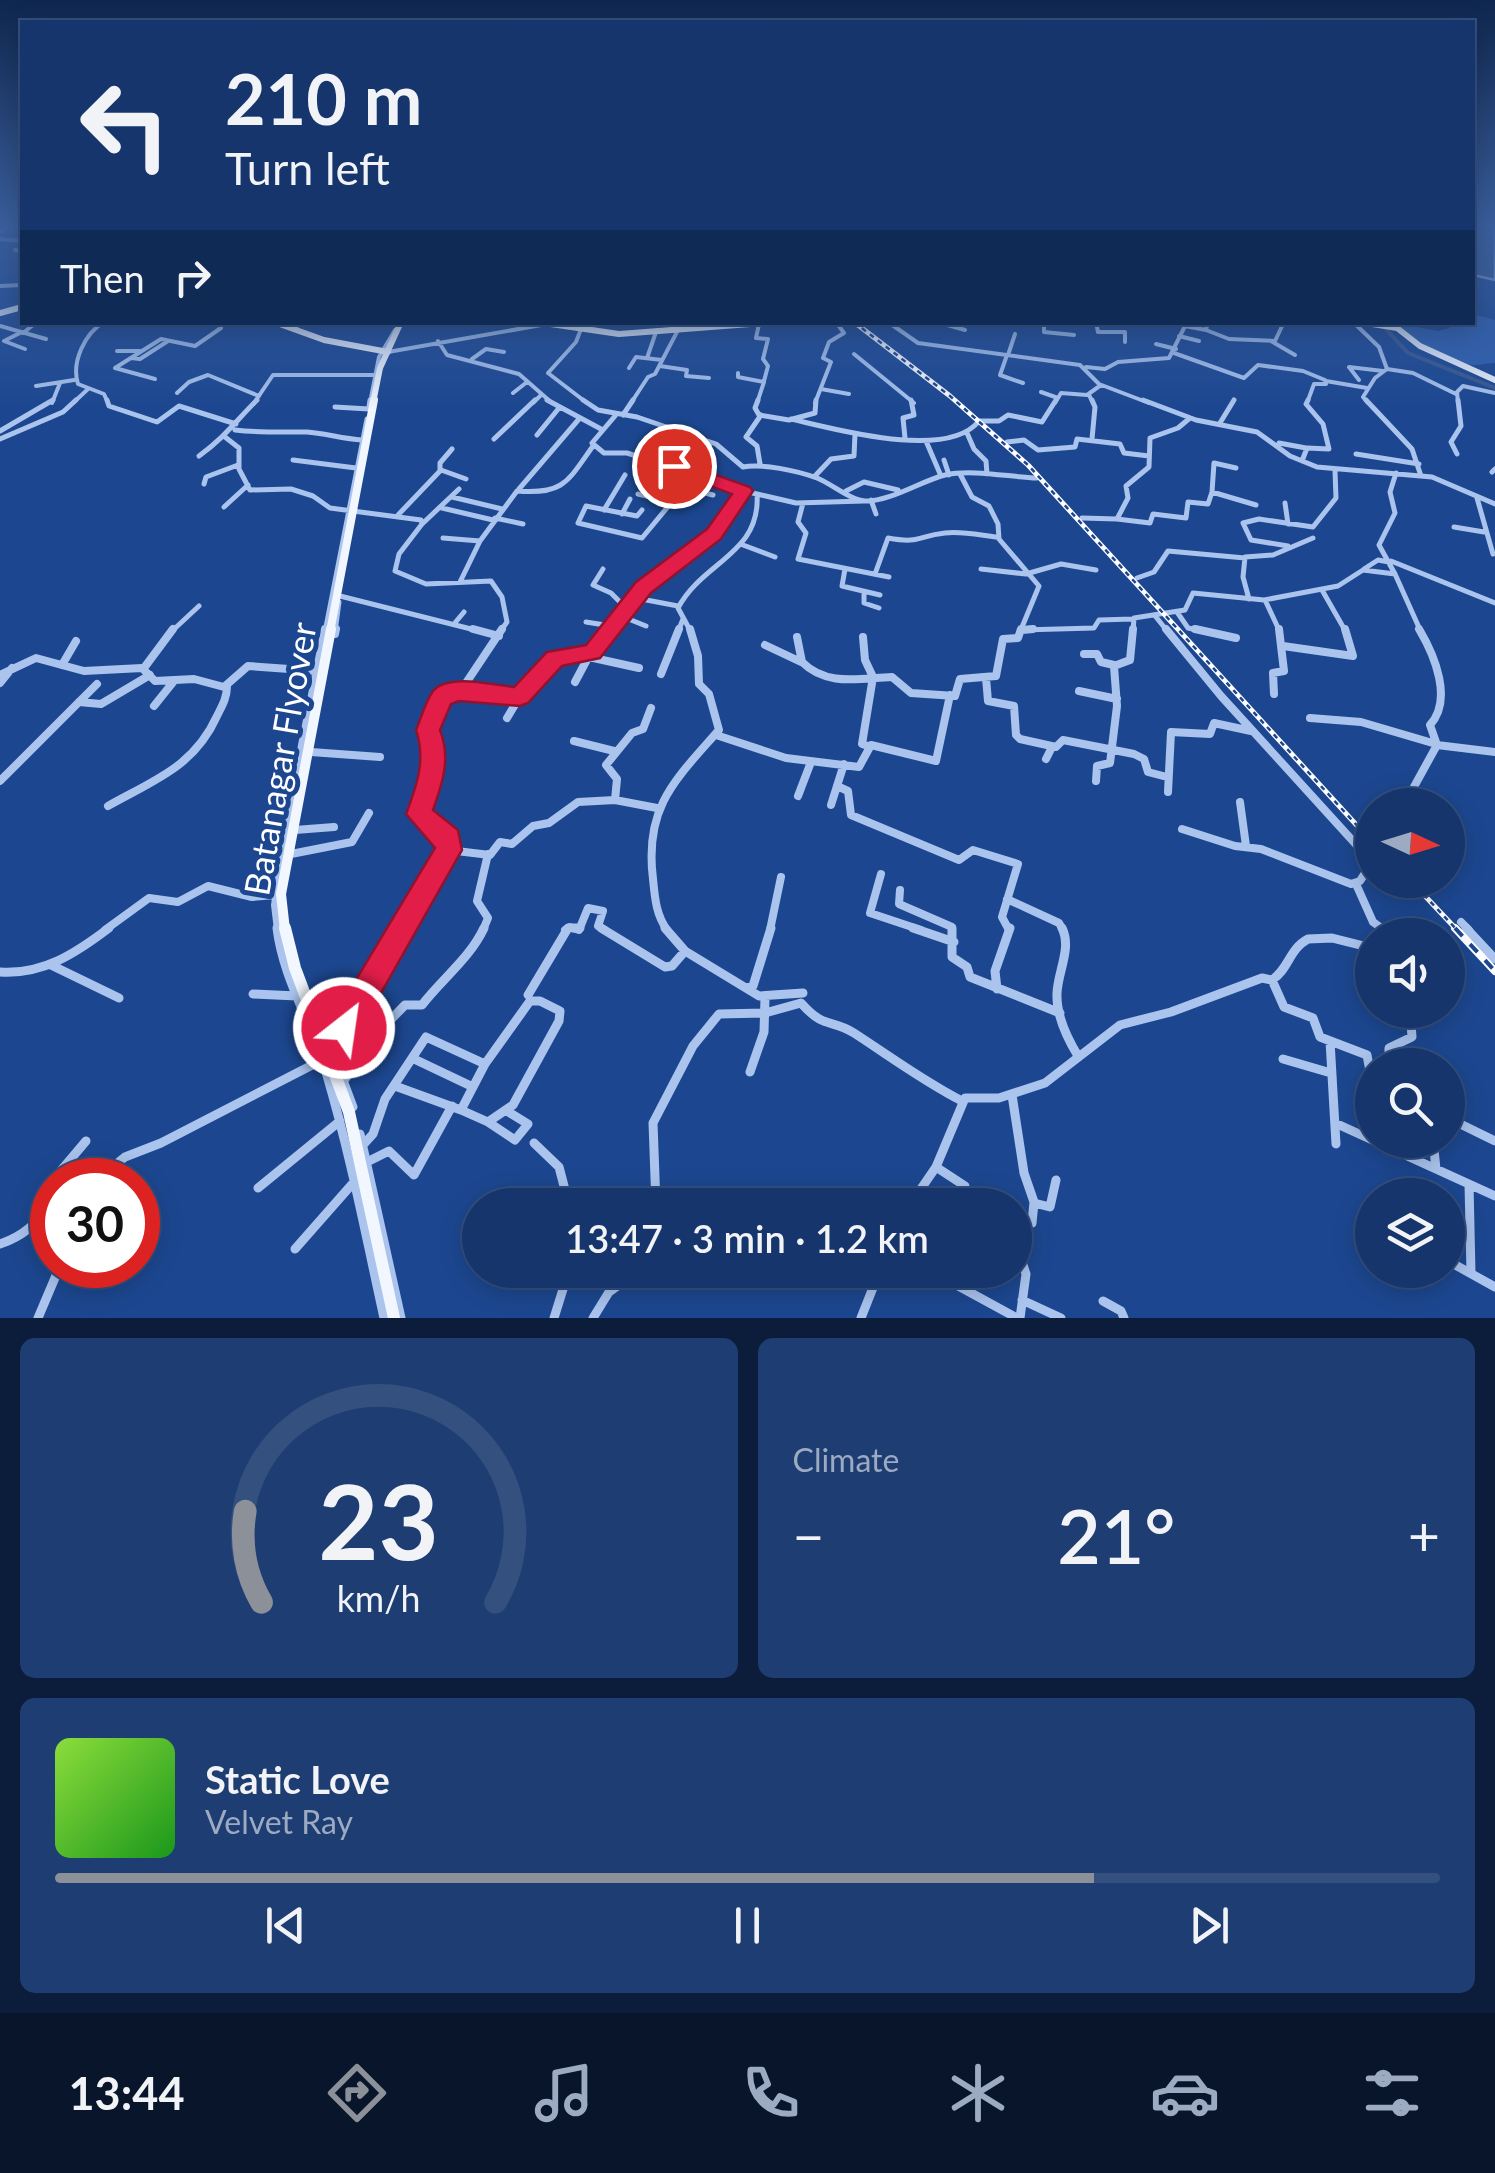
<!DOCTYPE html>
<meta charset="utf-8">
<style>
:root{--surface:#15356c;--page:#1e3d72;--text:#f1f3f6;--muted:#9dabc2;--line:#34507f;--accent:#8c9099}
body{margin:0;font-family:Lato,sans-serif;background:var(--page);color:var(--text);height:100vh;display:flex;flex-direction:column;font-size:38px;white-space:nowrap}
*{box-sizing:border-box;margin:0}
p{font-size:32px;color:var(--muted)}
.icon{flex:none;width:55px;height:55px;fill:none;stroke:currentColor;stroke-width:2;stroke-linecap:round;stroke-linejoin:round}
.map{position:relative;height:1318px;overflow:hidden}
.drawer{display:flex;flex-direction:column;gap:20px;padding:20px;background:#0c1d3b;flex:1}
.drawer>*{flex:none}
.top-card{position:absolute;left:20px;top:20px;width:1455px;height:305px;border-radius:0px;box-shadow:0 5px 25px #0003,0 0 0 2px var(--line);background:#15356c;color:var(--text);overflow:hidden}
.needle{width:65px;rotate:94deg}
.tools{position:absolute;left:1355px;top:788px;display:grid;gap:20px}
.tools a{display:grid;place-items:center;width:110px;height:110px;border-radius:50%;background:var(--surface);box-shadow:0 5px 25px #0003,0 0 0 2px var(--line);font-size:50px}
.speed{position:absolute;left:30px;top:1158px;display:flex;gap:20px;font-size:50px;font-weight:700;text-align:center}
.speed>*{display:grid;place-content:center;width:130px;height:130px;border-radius:50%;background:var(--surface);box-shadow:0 5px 25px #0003,0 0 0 2px var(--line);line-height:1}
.speed .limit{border:15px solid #d22;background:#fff;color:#111}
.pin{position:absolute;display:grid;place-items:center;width:85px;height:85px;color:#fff;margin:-42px;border:5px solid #fff;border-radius:50%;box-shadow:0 2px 10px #0007}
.me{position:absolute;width:110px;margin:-55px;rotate:30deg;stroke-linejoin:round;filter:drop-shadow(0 0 8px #0008)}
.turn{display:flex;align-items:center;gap:35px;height:210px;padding:0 40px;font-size:45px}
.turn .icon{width:130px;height:130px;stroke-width:2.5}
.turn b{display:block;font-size:70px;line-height:85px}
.then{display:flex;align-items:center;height:95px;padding:0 40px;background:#0003;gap:20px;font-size:38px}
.big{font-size:75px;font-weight:600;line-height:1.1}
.drawer .tile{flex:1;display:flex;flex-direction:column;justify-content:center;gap:15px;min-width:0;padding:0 35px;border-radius:15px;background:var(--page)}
.drawer .dial{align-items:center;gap:0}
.dial svg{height:260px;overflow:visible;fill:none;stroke:var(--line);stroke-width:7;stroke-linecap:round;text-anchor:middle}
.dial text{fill:var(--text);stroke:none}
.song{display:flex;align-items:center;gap:30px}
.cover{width:120px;height:120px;border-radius:15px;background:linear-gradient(135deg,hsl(90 70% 55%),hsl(120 70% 35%))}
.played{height:10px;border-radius:5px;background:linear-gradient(90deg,var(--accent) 75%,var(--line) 75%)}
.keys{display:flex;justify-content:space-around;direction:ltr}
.heat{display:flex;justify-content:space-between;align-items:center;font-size:55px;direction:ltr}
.drawer .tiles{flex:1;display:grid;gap:20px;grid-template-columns:1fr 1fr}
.tile:last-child{grid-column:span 2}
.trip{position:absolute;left:462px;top:1188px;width:570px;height:100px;border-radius:50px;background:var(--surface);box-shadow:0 5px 25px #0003,0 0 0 2px var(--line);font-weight:600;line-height:100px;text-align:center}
.menu{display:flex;height:160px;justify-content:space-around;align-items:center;background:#08152b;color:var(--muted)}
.menu .icon{width:70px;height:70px}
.menu .current{color:var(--accent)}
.menu b{font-size:45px;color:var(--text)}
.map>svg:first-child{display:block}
</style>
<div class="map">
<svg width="1495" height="1318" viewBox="0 0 1495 1318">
<rect width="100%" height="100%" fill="#1c4790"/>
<path fill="#2f5fae" d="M1473 314 1495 320V363C1487 363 1479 366 1472 365 1452 362 1408 339 1396 323L1438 331 1450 328V323L1472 322Z"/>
<path fill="#39588e" stroke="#9dbef0" stroke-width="2.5" d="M1473 225H1495V280L1473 275Z"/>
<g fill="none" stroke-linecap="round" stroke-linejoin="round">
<path stroke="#39588e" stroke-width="4" d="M1382 325 1408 353 1495 388"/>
<path stroke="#aac4ee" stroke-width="4" d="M0 232 11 225
M0 239 22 241
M15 250 22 251
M0 286 22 285
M104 322C85 333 71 362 78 384L104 394 108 403
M888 322 918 343 1080 365 1099 384 1149 403
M937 322 965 330
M1044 322V332L1074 335
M1096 322 1098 332H1125V342
M1353 322 1379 347 1387 369 1413 373 1456 394
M759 324 756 338 768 339 763 359 768 366 764 381
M0 326 46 339
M292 328 307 322
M581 329 576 342 548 373 587 403
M585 330 593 322
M1206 330 1229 339 1275 341 1284 322
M20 333 4 341 25 349
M23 333 37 322
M1179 336 1199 341
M438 341 447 355 519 374 552 403
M1271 341 1295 355
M1156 344 1176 349
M117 351H140
M388 352 547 324
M1174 353 1244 378 1258 365 1303 371 1325 380 1326 384H1314L1307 403
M854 354 914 403
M1007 355 1000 375 1023 383
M1008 355 1015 334
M131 358 140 359 168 341
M647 358 656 332
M472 359 486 349 504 352
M660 366 687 370 686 376 709 378
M1086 367 1105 369 1118 362 1169 358 1185 326 1206 330 1208 322
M629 368 636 357 662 360
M738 373V377L764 382 757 403
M155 379 115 368 161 339 195 346 221 328 218 322
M1359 380 1349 367 1383 371
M1326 381 1367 388
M36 386 74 380
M821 389 849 394
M1041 392 1058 398
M177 393 189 382 208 375 259 396
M513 393 527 382
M1089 395 1093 403
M52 403 60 383
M73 403 88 389
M254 403 273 375H375
M370 403 379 357 395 330
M533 403 541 395
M631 403 648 377 655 374 678 330
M815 403 831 362 823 358 829 342 844 333 836 322
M1055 403 1061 393 1087 395 1101 385
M1368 403 1363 397 1375 378 1387 369
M1458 403 1457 392 1463 386 1495 393"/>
<path stroke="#aac4ee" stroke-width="5" d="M107 400 109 406 157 422 179 406 236 424
M547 400 601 429
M583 400 598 410 637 417 716 444 743 467C761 463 798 471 817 478 832 484 850 500 865 501 889 502 921 481 945 475 972 469 1009 477 1037 478
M758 400 755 408 759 415 789 420 815 413 816 400
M1092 400 1095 407 1092 439
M1143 400 1196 420 1257 432 1290 456 1317 467 1432 477 1495 504
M1366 400 1412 449 1421 476
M335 407 369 409
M369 407 370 400
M623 415 633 400
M615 416 592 443 604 453H627L744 491 796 503 864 501
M1190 418 1178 428 1150 438 1149 467 1126 486 1128 498 1117 519 1150 523 1153 514 1186 518 1188 502 1208 504 1212 492 1256 505
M791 419C835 429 947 461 979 421H999L1008 415 1042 422 1056 400
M1220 423 1234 400
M235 430C260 433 282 432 307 432 324 433 343 439 362 440
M0 431 53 400
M967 433 974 449 986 461 987 474
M537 435 559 408
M225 437 239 448V469L250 490 291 489 313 496 330 508 421 520 422 524 399 554 395 571 426 584 491 581 502 597 507 622 500 632
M905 438 903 418 914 415 911 400
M0 439 63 412 76 400
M494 439 535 400
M926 441 941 476
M1007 442 1024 440 1038 450 1075 447 1077 439 1120 444 1124 453 1149 456
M1279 443 1306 448
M699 454 710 444
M1356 454 1419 464
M1457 454 1451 442 1461 426 1458 400
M199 456C225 437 235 422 257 400
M293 460 356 468
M944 460 949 475
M1302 461 1307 448 1329 449 1323 424 1306 404 1308 400
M760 464 757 446 746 437 761 415
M441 470 466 479
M1492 472 1495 469
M960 474 972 497 989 506 998 524 999 539 1039 586 1020 632
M814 477 831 459 854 456 855 434
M204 484 206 477 238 465
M681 487 713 495
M519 489 579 419
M846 491 864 482 898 490
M1212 492 1214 463 1236 468
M638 494 672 502
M452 497 502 509
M1477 498 1493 554
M871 500 876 514
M803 503 798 522 806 533 798 559 889 577
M1285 503 1288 524
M224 507 248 485
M442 508 493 520
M604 510 625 475
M642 510 637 516 586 506 578 523 642 538 695 474
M622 514 630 499
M398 515 440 471V463L452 449
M495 518 523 524
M1082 518 1117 519
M421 525 459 489
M1454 527 1484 532
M443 538 480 541 517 491C564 495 568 481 593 446
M743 545 775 557
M1288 546 1251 540 1243 523 1259 519 1313 527 1336 498 1335 471
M1391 561 1495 603
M603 569 593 585 611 593 627 609
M845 569 842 586 880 595
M981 569 1026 574 1061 564 1096 570
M1364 569 1378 560 1389 562
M875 574 888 538C921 544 917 536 945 533 962 531 979 535 996 537
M1395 574 1421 632
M1137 578 1154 572 1168 551 1245 558
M460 582 480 541
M1322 590 1346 632
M864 592V603L879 608
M340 596 483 632
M636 598 678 606
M1249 599 1243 577 1245 557 1273 555 1313 538
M1265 600 1280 632
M1177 612 1188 628 1207 632
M621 616 646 626
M1156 617 1168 632
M586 622 611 626
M454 624 464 612
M1022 630 1094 628 1099 620 1133 619
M171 632 199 606
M325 632 367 419
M335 632 339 602
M609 632 650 581 714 534 744 491
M678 632 683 619
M691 632 678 608C703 561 761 554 757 494
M1133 632 1134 618 1185 610 1193 593 1264 600 1338 586 1363 570 1395 574 1379 545 1395 513 1390 492 1396 473"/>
<path stroke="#aac4ee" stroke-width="8" d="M473 629 499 636
M1166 629 1221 696 1372 862 1360 881 1351 884 1261 849 1235 846 1182 829
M1195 629 1236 638
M1419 629C1435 656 1453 700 1430 725L1437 745
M1022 630 1033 629
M335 634 336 629
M797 637 802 662C827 687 860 678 892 677L911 693 955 696 960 679 996 676 1003 639 1018 638 1021 629
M863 637 865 660 873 677 862 744 868 746
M765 645 801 662
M1283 646 1353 656 1345 629
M1084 654H1097L1101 662 1114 665
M589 657 639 668
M62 665 76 641
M144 668 173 629
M661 674 679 629
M0 675 36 658 84 671 142 668 155 681 194 679 224 687 248 666 317 671
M986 678 988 701 1014 706 1016 735 1020 739 1056 747 1063 740 1134 754 1144 759 1148 772 1167 777
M575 682 590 654
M0 683 12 668
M1079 691 1117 699
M459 692 517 698 543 676 555 658 593 652 611 629
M1274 694 1273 673 1284 671 1279 629
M79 702 101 704 150 675
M154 706 174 681
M507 718 519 698
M1310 718 1361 722 1436 744
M716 735 786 758 859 767 871 745 936 761 950 695
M574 741 614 751
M311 752 380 757
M1046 759 1052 747
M0 781 97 684
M1096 781 1097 766 1110 763 1117 706 1114 666 1130 660 1133 629
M837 786 848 791 851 815 959 860 973 850 1018 864 1002 917 1009 930
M1168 792 1171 732 1210 734 1214 723 1251 731
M798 796 811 762
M615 800 617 779 606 765 632 733 643 729 651 708
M1240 802 1246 846
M831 805 844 764
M1404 805 1437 745 1495 752
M108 806C154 780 194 767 217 716 222 706 227 698 227 686
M295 830 334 827
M448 850 490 855 500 842 512 844 533 826 549 823 578 802 615 800 657 808
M291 854 352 842 369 813
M881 874 870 913 921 930
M1356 884 1373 922 1384 930
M900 890 899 904 952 927V930
M1007 899 1059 923 1063 930
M1461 922 1469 930
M105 930 149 898 178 902 208 886 252 897 275 895
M278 930 275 905 288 816 325 629
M402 930 448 850 449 839 419 813 431 763 428 729 441 698 462 689 502 629
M483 930 488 918 477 901 488 854
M565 930 570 927 579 930 588 908 603 911 598 926 605 930
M667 930C656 914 655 899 653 879 644 807 675 780 719 730L709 694 699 684 698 656 690 629
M770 930 781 877"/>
<path stroke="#aac4ee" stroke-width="9" d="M277 928C283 979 312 1023 326 1072 350 1153 366 1236 384 1318
M573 928H580
M601 928 665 967 672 966 685 951
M665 928 685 951 759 996 803 993
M913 928 954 942
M952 928V957L967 967 970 977 1060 1013
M1062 928C1072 948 1058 971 1057 993 1056 1015 1067 1038 1078 1056
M1381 928 1390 935
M1466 928 1495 959
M51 965 119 998
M0 972C43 975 76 953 109 928
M1272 980C1289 969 1289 949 1308 939L1332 938 1372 948
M747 988 753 986 771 928
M997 989 995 971 1010 928
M253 994 297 996
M528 995 568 928
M530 1001H540L560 1011 559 1021 513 1105 488 1122 461 1110 485 1064Z
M319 1016 353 1107
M1330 1041 1336 1144
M330 1043 352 1018 403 928
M412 1058 473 1087
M1283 1059 1331 1073
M1389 1065V1048L1412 1037 1410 1010
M750 1072 764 1032 765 998
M345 1079 369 1042 405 1005H422C442 979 470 958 484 928
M395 1086 461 1110
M1012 1095 1024 1173 1034 1202 1032 1223 1015 1222
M1448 1118 1495 1141
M488 1122 515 1140 528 1124 507 1111
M1335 1123 1495 1196
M360 1134 401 1318
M1433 1140 1436 1169
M534 1143 559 1167 569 1205
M363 1145 373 1134 385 1099 426 1037 485 1064
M367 1162 389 1151 414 1175 452 1106
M936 1167 965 1098H999L1045 1083 1120 1025 1171 1012 1262 978 1272 980 1284 1007 1313 1018 1320 1037 1367 1055 1372 1082
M53 1180 86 1141
M96 1180 125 1157 161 1143 322 1060
M1469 1184 1471 1273
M258 1188 340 1121
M1034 1203 1050 1207 1056 1180
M656 1205 653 1123 693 1046 719 1014 765 1013 801 1003C825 1030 830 1018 854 1033 891 1057 923 1081 962 1101
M904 1205 916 1196 936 1167 965 1186 964 1205
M0 1244C24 1236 37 1223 51 1203L45 1193 52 1181
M295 1249 354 1182
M1015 1261 1023 1265 1026 1274 1020 1318
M1450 1262 1495 1287
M946 1270 951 1282 1017 1318
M1022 1300 1061 1318
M1103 1301 1121 1311 1124 1318
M38 1318 60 1266
M554 1318 569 1270
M593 1318 609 1292 639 1270
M861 1318 880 1270"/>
<path stroke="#f1f6ff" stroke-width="6" d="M0 313 22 307
M274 322 324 340 388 352
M537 322 619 334 777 322
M1360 322 1397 328 1420 346 1495 380"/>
<defs>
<path id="rail-far1" d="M854 322 950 396 1028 465 1372 842
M1410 880 1457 930"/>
<path id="rail" d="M1455 928 1495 971"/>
</defs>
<use href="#rail-far1" stroke="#fff" stroke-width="5"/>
<use href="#rail" stroke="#fff" stroke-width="8"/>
<use href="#rail-far1" stroke="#1c4790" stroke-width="2.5" stroke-dasharray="5" stroke-linecap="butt"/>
<use href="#rail" stroke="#1c4790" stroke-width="4" stroke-dasharray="11" stroke-linecap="butt"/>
<path stroke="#f1f6ff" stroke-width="6" d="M373 403 380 368 401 322"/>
<path stroke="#f1f6ff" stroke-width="8" d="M330 632 374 400"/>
<path stroke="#f1f6ff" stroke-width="10" d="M285 930 281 894 331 629"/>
<path stroke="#f1f6ff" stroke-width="12" d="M285 928 295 968 349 1112 394 1318"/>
</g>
<linearGradient id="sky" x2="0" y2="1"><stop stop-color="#0f274f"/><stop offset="0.55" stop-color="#3a5e9c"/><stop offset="1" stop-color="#3a5e9c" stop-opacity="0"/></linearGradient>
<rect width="1495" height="410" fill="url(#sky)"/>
<path fill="#e11d48" stroke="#92132f" stroke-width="2.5" d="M674 460 750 487 753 491 721 539 651 593 600 658 562 666 528 703 520 706 459 701 451 704 440 730C451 758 443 782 433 810L458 830 462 850 355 1039 344 1044 333 1039 329 1028 333 1018 435 848 406 814C417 785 426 760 416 730 421 718 425 702 433 691 448 673 494 685 514 687L547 652 586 645 636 582 707 529 732 494 668 470 665 466Z"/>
<g text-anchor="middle" stroke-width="10" stroke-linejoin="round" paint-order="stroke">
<g font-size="35" fill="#fff" stroke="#1c4790">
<text transform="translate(281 759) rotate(-80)" y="12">Batanagar Flyover</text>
</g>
</g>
</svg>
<div class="tools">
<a><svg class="needle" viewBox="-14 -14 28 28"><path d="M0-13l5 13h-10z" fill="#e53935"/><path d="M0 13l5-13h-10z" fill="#9dabc2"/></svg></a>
<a><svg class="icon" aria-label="sound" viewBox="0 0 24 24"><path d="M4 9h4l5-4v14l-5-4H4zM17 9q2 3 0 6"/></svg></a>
<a><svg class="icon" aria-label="search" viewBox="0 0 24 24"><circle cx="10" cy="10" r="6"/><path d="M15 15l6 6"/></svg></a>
<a><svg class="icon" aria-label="layers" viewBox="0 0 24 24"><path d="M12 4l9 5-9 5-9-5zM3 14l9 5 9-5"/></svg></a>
</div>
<div class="speed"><div class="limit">30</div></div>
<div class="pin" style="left:674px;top:466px;background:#d93025"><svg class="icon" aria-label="arrive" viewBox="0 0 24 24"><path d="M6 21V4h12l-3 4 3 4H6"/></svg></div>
<svg class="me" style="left:344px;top:1028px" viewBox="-20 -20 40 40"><circle r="17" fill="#e11d48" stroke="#fff" stroke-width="3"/><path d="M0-11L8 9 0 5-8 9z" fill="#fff"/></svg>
<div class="trip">13:47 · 3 min · 1.2 km</div>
<div class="top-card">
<div class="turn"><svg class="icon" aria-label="left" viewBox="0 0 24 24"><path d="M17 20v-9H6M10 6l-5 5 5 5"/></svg><div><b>210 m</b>Turn left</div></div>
<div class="then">Then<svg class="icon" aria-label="right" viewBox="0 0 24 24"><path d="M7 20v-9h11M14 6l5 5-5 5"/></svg></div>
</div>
</div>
<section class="drawer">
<div class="tiles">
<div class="tile dial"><svg viewBox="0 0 100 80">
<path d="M14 69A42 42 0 1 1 86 69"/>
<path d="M14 69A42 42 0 0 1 9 41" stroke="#8c9099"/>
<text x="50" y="56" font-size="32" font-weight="700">23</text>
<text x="50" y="72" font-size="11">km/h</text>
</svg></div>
<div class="tile"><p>Climate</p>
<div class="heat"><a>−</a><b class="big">21°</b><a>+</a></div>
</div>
<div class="tile">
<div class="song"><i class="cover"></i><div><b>Static Love</b><p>Velvet Ray</p></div></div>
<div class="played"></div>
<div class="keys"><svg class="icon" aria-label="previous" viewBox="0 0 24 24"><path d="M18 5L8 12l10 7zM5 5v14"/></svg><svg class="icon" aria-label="pause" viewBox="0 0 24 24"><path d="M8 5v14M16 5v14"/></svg><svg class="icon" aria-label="next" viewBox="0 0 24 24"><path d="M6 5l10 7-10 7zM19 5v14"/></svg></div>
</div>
</div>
</section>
<nav class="menu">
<b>13:44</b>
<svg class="icon current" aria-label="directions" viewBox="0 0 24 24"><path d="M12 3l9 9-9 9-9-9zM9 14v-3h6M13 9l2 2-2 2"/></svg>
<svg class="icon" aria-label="music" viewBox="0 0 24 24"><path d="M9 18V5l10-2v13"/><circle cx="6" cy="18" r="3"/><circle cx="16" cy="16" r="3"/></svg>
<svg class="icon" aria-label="phone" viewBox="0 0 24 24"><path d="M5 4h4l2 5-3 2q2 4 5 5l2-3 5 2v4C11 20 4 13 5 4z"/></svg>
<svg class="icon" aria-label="climate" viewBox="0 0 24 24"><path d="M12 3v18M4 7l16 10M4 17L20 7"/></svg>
<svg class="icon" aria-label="car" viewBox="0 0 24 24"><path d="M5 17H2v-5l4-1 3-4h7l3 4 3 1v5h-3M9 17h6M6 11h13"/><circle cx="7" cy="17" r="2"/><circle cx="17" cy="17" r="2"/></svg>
<svg class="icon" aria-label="filters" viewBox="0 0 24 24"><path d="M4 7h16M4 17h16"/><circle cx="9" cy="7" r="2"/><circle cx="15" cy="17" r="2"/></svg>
</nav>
